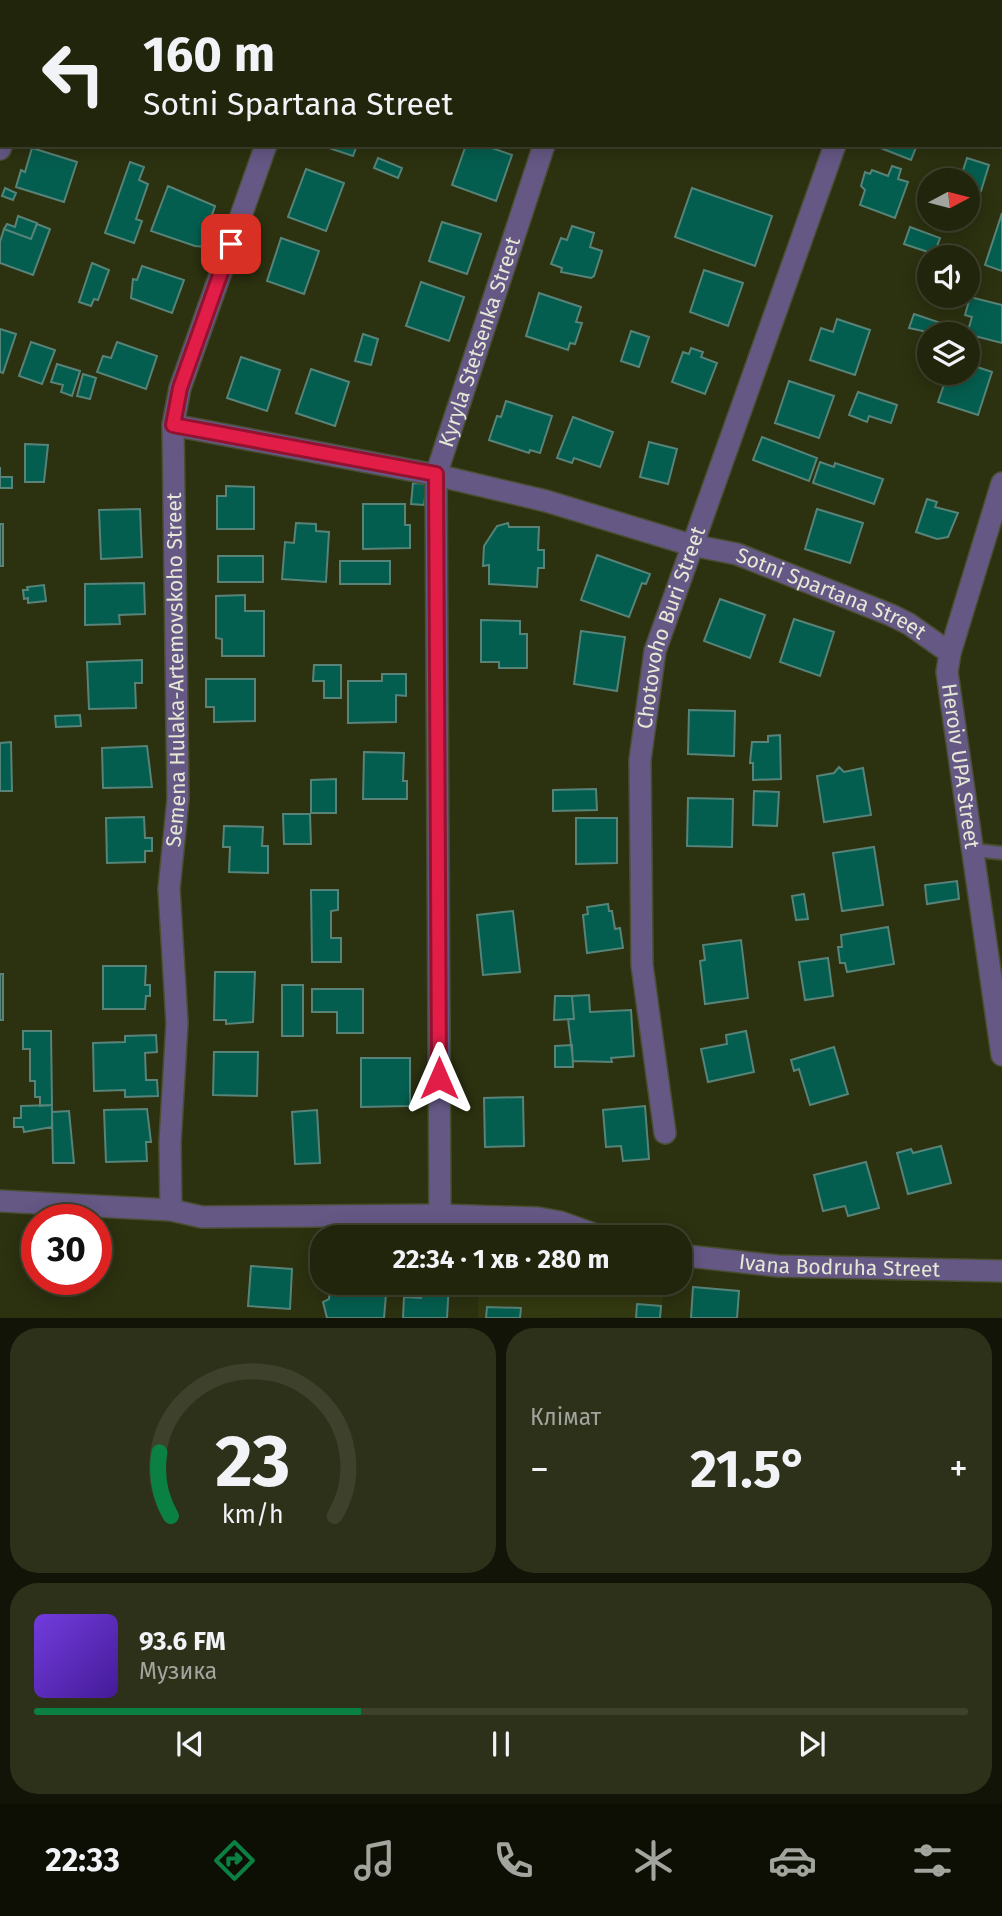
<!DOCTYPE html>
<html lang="uk">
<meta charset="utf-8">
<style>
:root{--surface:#21250c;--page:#2d311a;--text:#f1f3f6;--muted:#a2a59d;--line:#3e422d;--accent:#0b8043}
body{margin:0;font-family:"Fira Sans",sans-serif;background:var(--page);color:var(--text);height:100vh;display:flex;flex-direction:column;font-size:26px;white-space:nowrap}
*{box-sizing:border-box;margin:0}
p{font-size:23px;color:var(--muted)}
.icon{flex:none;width:38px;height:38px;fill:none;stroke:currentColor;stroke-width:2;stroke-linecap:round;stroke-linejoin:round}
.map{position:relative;height:1318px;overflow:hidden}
.details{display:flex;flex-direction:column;gap:10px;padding:10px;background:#121407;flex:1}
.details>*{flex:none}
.banner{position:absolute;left:0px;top:0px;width:1003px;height:147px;box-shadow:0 4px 18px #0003,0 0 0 2px var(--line);background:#21250c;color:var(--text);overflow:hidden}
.needle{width:46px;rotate:83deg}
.fabs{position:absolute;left:917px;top:168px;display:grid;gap:14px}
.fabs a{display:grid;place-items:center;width:63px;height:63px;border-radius:50%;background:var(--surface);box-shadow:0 4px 18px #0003,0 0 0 2px var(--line);font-size:35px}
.speed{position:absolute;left:21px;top:1204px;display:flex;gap:14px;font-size:35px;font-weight:700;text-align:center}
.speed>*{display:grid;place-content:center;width:91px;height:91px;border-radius:50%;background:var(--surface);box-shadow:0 4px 18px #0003,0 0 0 2px var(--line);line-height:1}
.speed .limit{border:10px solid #d22;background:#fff;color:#111}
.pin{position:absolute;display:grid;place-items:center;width:60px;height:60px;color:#fff;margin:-30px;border-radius:14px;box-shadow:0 4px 10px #0006}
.me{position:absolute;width:77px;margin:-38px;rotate:0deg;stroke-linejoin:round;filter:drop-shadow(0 0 5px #0008)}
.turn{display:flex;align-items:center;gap:24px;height:147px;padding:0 28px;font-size:32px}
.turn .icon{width:91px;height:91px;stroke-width:2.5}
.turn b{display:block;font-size:49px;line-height:60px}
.big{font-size:52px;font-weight:700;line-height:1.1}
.details .card{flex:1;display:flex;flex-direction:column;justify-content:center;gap:10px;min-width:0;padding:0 24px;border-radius:28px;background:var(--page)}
.details .dial{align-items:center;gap:0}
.dial svg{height:182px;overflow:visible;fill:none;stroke:var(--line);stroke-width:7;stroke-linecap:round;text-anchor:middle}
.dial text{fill:var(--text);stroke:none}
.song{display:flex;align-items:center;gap:21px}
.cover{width:84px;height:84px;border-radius:10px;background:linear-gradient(135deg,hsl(260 70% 55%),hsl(260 70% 35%))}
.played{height:7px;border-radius:4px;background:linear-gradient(90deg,var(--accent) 35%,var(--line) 35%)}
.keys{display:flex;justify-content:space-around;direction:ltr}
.heat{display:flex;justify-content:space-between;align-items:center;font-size:38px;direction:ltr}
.details .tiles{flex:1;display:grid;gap:10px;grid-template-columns:1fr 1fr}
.card:last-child{grid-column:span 2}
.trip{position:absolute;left:310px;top:1225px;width:382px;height:70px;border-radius:28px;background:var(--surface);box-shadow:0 4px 18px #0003,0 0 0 2px var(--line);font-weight:700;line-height:70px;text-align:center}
.tab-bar{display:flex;height:112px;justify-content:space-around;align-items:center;background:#0d0f05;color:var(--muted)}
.tab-bar .icon{width:49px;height:49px}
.tab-bar .active{color:var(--accent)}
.tab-bar b{font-size:32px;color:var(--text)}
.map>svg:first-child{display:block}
</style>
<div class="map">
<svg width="1002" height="1318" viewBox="0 0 1002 1318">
<rect width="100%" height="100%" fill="#2c3110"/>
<path fill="#333910" d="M479 1227 549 1231 568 1237H478Z
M478 1283H664L661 1317 478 1318Z"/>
<path fill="#045e4f" stroke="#578378" stroke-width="2" d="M924 0H983L924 2Z
M320 145H357L353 156Z
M466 145H483L512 155 496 201 452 185Z
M873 145H917L911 160Z
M32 148 77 162 64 202 16 187 21 170 25 172Z
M378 158 402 168 398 178 374 168Z
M967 158 989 165 981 191 968 187V180H960Z
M130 162 144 167 139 180 148 184 136 219 142 221 134 243 105 233Z
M892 166 901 169 898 179 908 182 895 218 860 205 865 190 861 186 865 172 870 174 872 170 888 176Z
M306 169 344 183 326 231 288 217Z
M168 186 215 206 206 233 209 237 206 247 195 246 151 231Z
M5 188 16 193 13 200 2 196Z
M692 188 772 216 755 266 675 237Z
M1002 213V271L985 265Z
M18 216 37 223 31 239 4 229 7 224 15 227Z
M442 222 481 234 467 274 429 261Z
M37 224 50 229 33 275 0 263V242L4 229 31 239Z
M572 226 594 233 590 247 602 251 594 276 591 278 561 272 562 268 551 264 561 238 567 240Z
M910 227 940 238 934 254 904 244Z
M281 238 319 251 304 294 267 281Z
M92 263 109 270 98 300 94 299 91 306 79 302Z
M142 266 184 280 172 313 131 298 133 279 137 280Z
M704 270 743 283 728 326 690 312Z
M421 282 464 297 449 341 406 326Z
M539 293 581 307 576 322 582 323 575 344 570 343 568 350 526 336Z
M970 297 1002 305V343L967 334 972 317 965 315Z
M914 314 941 323 937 334 909 328Z
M837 319 870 330 855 375 810 360 821 328 833 332Z
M0 329 16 334 3 373 0 372Z
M631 331 649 337 639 367 621 361Z
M363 334 378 339 371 365 355 361Z
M31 342 55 350 42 384 19 376Z
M117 342 157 356 146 389 97 372 103 356 111 358Z
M691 348 703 352 701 357 717 363 705 394 672 382 683 352 689 354Z
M241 357 280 370 267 411 227 398Z
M57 364 80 371 72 396 61 392 63 385 51 382Z
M968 364 992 372 978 415 938 402 948 373H968Z
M311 369 349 382 335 426 296 413Z
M83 374 96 378 90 399 77 396Z
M789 381 834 396 819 438 775 423Z
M858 392 897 405 891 423 869 416 867 422 849 415Z
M506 401 552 416 540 453 530 450 529 453 489 440 497 416 501 417Z
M573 417 613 432 600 467 574 458 572 463 557 458Z
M762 437 817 458 809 481 753 460Z
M649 442 677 449 668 484 640 477Z
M25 444 48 445 44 482H25Z
M820 462 834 467 835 463 883 479 874 504 813 483Z
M0 467V477H12V488H0Z
M413 483 427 484 424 505 411 504Z
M226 486 254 487V529H217V496H226Z
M927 499 937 502 935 507 958 513 948 537 937 539 916 532Z
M363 504H405V525H410V548L363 549Z
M140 509 142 557 101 559 99 510Z
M817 509 863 523 850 563 805 549Z
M296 523 316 524V531L329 532 326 582 282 579 285 542 294 543Z
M508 523 509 527H539L538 550H544V568H538L537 587 489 584V565L483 566 484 546 497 526Z
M0 524H3V566H0Z
M597 555 650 574 646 584 642 583 629 617 581 600Z
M218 556H263V582H218Z
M340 561H390V584H340Z
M144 583 145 614 119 615 120 624 85 625V584Z
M44 585 46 601 28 603V598L24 599 23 590H28L27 587Z
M245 595V611H264V656H222V639L216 638V596Z
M720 599 765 615 750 658 704 641Z
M794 619 834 632 820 676 780 662Z
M481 620 520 621V634H527V668H499V662H481Z
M581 631 625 637 617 691 574 684Z
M142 660V683H135L136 708 89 709 87 662Z
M314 665H341V698H324V681H313Z
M382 674H406V696L396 695V722L348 723V681H382Z
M206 679H255V721L214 722V707H206Z
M689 710 735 711 734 756 688 754Z
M80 715 81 726 56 727 55 716Z
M780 735 781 779 753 780V763H750L752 742H768V736Z
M11 742 12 791H0V743Z
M147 746 152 787 103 788 102 748Z
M364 752 404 753 403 781H407V799H363Z
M839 767 844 772 863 768 871 815 824 822 817 776 834 773Z
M336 779V813H311V780Z
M596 789 597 810 553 811V790Z
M754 791 779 792 777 826 753 825Z
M688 798 733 799 732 847 687 846Z
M283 814H310L311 844H284Z
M144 817 145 838H152V851H145V862L107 863 106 818Z
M576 818H617V863L576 864Z
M224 826 263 827 262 846H268V873L229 872 230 847H223Z
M874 847 883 905 842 911 833 853Z
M957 881 959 899 927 904 925 885Z
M311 890H338V910L331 911V938H341V962H312Z
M804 894 808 919 796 920 792 896Z
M608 904 609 911H612L615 929 620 928 623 948 587 953 583 915 588 914 587 907Z
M513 911 520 972 483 975 477 915Z
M888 927 894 964 847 972 845 963H840L838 947H842L841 935Z
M741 940 748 998 705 1004 700 961 705 960 703 945Z
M828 958 833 996 805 1000 799 962Z
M103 966H146L145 985H150V996H146L145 1009H103Z
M215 972H255L253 1022 226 1024V1020H214Z
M0 974H3V1020H0Z
M282 985H303V1036H282Z
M312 989H363V1033H337V1012H312Z
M589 995 590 1012 631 1010 634 1056 611 1058 612 1062 573 1061 568 1019H574L572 996Z
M555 996H572L574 1019 554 1020Z
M23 1031H51L52 1105 40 1106V1097H35V1081H30V1049H23Z
M746 1031 754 1072 708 1082 701 1049 727 1044 726 1035Z
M156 1035 157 1052 145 1053 146 1080H157L158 1096 125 1097V1090L94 1091 93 1043 125 1042V1036Z
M572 1045 573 1067H555V1046Z
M834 1047 848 1094 810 1105 799 1069 794 1071 791 1060Z
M214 1052H258L257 1096 213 1095Z
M361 1058H410V1106L361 1107Z
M523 1097 524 1146 485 1147 484 1098Z
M52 1105V1127L24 1132 23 1127H14V1118H21V1106Z
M645 1106 649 1159 623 1161 621 1146 606 1147 603 1110Z
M147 1109 151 1142H146L147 1161 106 1162 104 1110Z
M317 1110 320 1163 295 1164 292 1112Z
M69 1111 74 1163H53L52 1112Z
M941 1146 951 1183 908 1194 897 1153 911 1149 913 1153Z
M866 1162 879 1208 848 1216 845 1206 823 1211 814 1175Z
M322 1246V1274L317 1275 315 1247Z
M251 1266 292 1269 290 1309 248 1306Z
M371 1283H387L384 1318H327L323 1302 329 1299 330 1285 370 1288Z
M432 1283H449L447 1318H403L404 1297 421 1298 422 1287 431 1288Z
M693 1287 739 1291 737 1318H691Z
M637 1304 661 1306 660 1318H636Z
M487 1307 521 1308 520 1318H486Z"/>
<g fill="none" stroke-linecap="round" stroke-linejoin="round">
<defs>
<path id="lane" d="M973 850 1002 853"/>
<g id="street">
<path d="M50 2V0"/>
<path d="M317 2V0"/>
<path d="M596 2 597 0"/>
<path d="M887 2 888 0"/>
<path d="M0 149 2 144"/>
<path id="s1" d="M173 425 436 475 546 501 691 545 737 554 891 615 909 624 950 653"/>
<path id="s2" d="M1002 483 950 653 947 672 1002 1055"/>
<path id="s3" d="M665 1133 642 965 640 760 655 651 835 145"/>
<path d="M0 1201 171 1210 202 1217 440 1215 538 1218 560 1222 602 1237"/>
<path id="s4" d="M171 1210 170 1143 177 1023 169 889 178 799 173 425 180 388 266 145"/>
<path id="s5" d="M440 1215 436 475 544 145"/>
<path id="s6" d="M679 1255 778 1266 1002 1271"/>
</g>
</defs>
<use href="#lane" stroke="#494e30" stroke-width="16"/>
<use href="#street" stroke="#494e30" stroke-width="24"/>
<use href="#lane" stroke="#655885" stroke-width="12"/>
<use href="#street" stroke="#655885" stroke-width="21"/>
</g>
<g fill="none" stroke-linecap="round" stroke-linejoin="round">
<defs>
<path id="route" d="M231 244 180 388 173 425 436 474 439 1078"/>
</defs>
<use href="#route" stroke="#92132f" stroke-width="18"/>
<use href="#route" stroke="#e11d48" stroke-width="12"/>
</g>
<g text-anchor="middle" stroke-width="7" stroke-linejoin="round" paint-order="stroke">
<g font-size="21" fill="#e4e8d5" stroke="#2c3110">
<text dy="7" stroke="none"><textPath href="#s5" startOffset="880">Kyryla Stetsenka Street</textPath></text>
<text dy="7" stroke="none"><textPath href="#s1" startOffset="681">Sotni Spartana Street</textPath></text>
<text dy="7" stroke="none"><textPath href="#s3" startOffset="511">Chotovoho Buri Street</textPath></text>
<text dy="7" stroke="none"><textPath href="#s4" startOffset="541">Semena Hulaka-Artemovskoho Street</textPath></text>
<text dy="7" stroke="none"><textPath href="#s2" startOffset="292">Heroiv UPA Street</textPath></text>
<text dy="7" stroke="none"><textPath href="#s6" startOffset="161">Ivana Bodruha Street</textPath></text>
</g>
</g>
</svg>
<div class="fabs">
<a><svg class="needle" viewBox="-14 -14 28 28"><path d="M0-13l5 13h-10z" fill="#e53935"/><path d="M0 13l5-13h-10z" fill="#a2a59d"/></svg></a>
<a><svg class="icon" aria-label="sound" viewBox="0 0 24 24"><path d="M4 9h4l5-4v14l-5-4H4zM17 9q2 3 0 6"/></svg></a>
<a><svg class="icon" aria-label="layers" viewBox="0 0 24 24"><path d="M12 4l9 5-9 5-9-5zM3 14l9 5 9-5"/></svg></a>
</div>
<div class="speed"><div class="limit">30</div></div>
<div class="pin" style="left:231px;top:244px;background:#d93025"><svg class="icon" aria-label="arrive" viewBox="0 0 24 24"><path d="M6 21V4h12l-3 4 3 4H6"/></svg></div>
<svg class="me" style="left:439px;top:1078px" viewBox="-20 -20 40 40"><path d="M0-17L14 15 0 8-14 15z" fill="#e11d48" stroke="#fff" stroke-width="4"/></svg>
<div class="trip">22:34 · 1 хв · 280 m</div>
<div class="banner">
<div class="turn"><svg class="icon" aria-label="left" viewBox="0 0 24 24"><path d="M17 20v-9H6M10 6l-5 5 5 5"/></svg><div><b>160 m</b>Sotni Spartana Street</div></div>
</div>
</div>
<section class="details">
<div class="tiles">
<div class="card dial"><svg viewBox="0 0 100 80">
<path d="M14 69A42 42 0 1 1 86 69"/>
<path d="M14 69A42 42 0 0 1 9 41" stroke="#0b8043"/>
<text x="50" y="56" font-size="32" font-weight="700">23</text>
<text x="50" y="72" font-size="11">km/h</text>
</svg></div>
<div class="card"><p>Клімат</p>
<div class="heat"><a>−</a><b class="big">21.5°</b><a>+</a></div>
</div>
<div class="card">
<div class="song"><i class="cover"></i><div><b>93.6 FM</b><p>Музика</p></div></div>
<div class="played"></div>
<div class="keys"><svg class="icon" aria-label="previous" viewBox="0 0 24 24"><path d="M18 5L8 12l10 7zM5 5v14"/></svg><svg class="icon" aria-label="pause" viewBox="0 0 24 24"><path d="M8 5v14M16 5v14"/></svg><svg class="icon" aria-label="next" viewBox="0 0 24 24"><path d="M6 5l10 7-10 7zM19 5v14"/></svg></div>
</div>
</div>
</section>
<nav class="tab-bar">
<b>22:33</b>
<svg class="icon active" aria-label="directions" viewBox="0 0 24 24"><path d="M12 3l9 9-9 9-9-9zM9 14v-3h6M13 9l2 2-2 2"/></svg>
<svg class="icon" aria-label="music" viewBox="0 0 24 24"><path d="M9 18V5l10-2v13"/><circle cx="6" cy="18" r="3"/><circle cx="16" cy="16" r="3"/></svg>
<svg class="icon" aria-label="phone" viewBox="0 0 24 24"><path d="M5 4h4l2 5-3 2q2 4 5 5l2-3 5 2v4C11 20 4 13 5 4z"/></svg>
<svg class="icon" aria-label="climate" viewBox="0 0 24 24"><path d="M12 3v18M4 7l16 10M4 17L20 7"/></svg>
<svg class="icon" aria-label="car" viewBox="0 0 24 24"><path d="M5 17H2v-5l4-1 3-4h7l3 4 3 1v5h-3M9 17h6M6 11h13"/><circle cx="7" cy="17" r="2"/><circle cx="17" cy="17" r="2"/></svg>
<svg class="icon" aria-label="filters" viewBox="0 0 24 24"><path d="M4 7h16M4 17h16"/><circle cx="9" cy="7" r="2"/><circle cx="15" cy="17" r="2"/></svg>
</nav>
